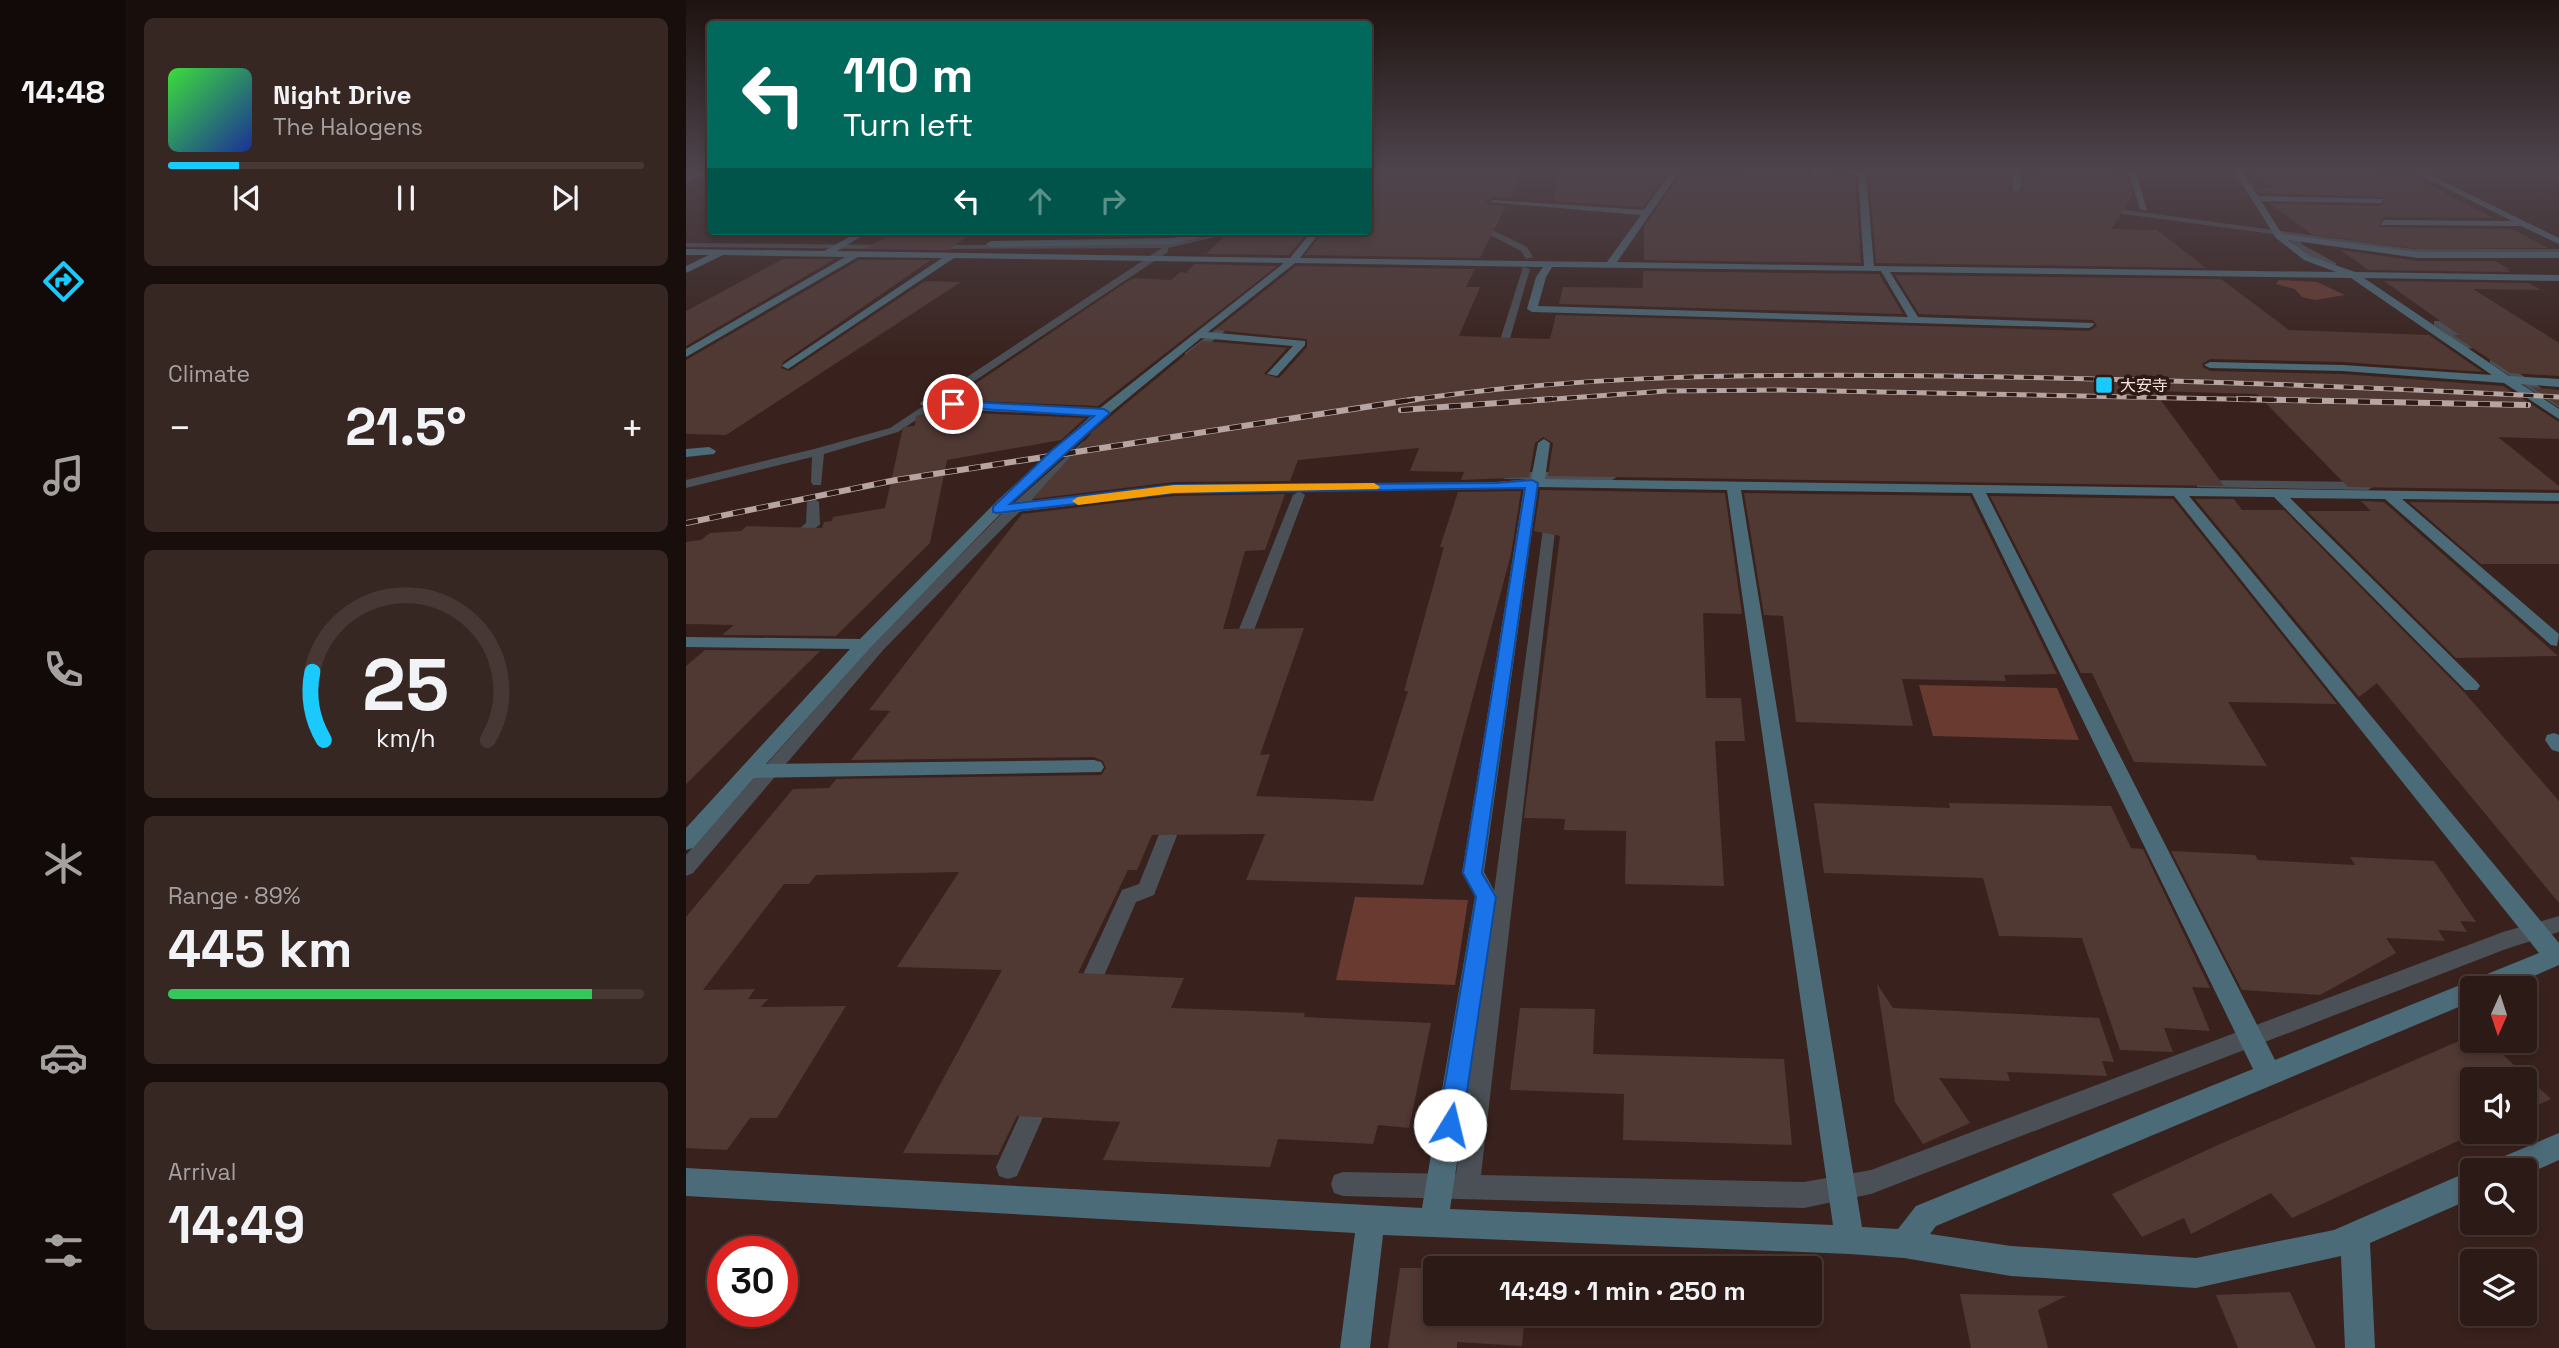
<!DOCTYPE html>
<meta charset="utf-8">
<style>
:root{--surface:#2b1a16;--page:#372723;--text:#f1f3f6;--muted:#a6a1a1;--line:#473835;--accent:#1acafc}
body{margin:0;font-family:"Space Grotesk","Noto Sans JP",sans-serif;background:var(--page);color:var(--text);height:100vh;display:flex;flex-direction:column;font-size:26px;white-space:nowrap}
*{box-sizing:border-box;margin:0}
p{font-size:23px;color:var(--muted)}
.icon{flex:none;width:38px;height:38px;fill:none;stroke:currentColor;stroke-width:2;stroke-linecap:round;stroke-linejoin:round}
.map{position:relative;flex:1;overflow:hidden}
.panel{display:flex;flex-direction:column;gap:18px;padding:18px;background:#180e0c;width:560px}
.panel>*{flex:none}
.top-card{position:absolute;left:21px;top:21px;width:665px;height:214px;border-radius:7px;box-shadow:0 4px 10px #0003,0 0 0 2px var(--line);background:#00695c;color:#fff;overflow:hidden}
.needle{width:46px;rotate:183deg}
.tools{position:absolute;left:1774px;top:976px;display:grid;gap:14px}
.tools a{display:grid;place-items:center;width:77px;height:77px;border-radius:7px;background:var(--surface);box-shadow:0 4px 10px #0003,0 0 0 2px var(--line);font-size:35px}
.speed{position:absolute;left:21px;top:1236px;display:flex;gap:14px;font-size:35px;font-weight:700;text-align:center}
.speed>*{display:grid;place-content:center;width:91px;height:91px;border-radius:50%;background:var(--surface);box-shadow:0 4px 10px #0003,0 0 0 2px var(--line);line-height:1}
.speed .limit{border:10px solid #d22;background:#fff;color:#111}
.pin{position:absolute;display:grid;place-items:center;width:60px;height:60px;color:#fff;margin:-30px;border:4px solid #fff;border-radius:50%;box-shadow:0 2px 7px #0007}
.me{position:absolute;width:77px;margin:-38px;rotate:9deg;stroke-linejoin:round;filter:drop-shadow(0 0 5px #0008)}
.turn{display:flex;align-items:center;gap:24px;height:147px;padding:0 21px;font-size:32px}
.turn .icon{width:91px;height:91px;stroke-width:2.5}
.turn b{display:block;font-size:49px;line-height:60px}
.lanes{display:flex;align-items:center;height:66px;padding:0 21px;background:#0003;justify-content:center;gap:35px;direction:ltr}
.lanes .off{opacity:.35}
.big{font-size:52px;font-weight:600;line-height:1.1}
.panel .card{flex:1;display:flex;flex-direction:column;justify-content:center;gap:10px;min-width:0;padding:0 24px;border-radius:10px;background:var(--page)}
.panel .dial{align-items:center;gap:0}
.dial svg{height:182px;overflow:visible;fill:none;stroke:var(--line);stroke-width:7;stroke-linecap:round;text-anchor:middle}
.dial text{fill:var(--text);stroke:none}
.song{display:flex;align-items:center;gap:21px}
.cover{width:84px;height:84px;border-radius:10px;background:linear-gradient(135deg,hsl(120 70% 55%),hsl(230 70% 35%))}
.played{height:7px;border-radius:4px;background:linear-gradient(90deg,var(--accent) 15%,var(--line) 15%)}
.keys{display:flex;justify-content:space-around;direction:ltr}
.heat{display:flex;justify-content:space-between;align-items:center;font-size:38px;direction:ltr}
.charge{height:10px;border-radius:5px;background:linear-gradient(90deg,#34c759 89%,var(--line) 0)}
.trip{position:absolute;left:737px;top:1256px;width:399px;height:70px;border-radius:7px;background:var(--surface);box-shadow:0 4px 10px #0003,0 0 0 2px var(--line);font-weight:600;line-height:70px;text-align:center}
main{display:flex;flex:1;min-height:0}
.tab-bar{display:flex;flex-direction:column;width:126px;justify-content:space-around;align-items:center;background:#110a09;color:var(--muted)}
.tab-bar .icon{width:49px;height:49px}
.tab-bar .selected{color:var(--accent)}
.tab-bar b{font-size:32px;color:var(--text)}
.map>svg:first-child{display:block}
</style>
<main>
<nav class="tab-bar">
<b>14:48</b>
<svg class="icon selected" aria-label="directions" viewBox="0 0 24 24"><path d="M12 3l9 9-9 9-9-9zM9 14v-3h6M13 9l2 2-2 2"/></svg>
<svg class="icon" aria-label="music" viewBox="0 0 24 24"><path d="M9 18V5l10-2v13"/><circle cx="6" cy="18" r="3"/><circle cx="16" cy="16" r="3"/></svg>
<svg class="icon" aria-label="phone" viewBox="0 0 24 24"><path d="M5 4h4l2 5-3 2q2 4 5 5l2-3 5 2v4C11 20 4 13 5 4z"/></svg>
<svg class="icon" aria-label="climate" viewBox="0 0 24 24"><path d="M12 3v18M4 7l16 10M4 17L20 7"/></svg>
<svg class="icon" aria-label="car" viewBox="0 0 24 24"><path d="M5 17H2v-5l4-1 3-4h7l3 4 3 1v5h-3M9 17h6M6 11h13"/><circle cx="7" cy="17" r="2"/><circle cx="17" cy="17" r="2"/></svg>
<svg class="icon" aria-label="filters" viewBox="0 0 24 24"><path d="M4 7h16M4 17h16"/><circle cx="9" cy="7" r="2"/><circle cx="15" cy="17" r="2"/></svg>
</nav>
<section class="panel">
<div class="card">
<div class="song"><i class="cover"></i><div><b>Night Drive</b><p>The Halogens</p></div></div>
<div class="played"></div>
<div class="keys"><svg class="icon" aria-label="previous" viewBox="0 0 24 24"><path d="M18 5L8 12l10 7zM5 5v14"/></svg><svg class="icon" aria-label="pause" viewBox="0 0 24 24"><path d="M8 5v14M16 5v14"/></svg><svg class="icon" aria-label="next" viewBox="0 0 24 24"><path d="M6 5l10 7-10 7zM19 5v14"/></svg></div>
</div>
<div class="card"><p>Climate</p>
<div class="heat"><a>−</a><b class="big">21.5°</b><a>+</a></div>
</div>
<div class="card dial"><svg viewBox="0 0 100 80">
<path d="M14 69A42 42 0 1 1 86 69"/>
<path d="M14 69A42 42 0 0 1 9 39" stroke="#1acafc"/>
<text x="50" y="56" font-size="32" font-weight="700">25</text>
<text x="50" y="72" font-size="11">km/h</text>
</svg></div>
<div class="card"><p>Range · 89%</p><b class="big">445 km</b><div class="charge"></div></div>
<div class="card"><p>Arrival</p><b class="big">14:49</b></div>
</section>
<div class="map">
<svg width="1873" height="1348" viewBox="0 0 1873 1348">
<rect width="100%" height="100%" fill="#39221d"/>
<path fill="#683a30" d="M1593 280 1631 282 1659 295 1629 300 1616 297 1609 289 1590 284Z
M1233 685 1371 688 1393 740 1247 736Z
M669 897 782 900 769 985 650 980Z"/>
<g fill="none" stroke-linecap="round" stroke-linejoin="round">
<path fill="#4a5055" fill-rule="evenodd" d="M1174 171H1190L1233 180 1230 182Z
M1418 207 1728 249H1873V253H1728L1610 237 1617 245 1650 263V267L1647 268 1611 249 1601 236 1415 211Z
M790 222 841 247 847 257 840 259 835 251 787 226Z
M542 231H556L482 248V252L212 432 138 454 135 485H127L125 482 126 457 0 488V480L128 449 204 428 476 248 244 249 241 245 486 244Z
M0 243 204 245 208 247 204 249 0 247Z
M837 267 844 269 819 356 810 358 809 356Z
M546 317 554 319 507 357H499V353Z
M1748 321H1754L1791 347 1782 349 1748 325Z
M1804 359H1812L1873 400V408L1804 363Z
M398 441 402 443V447L323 522 198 649 7 873 0 876V855L188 643 313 516Z
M822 472H926L932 476 926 480 818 479 816 476Z
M1515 480 1682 482 1688 486 1682 490 1511 487V481Z
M613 491 619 495 561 649 558 652H548L545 649 607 495Z
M127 498 133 502 134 524 112 544H102V538L120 523 121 502Z
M865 510 871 514 795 1175 1118 1182 1185 1170 1817 932 1873 916V932L1820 949 1185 1194 1118 1208 657 1196 648 1193 645 1184 648 1175 657 1172 770 1174 859 514Z
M489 810 495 812 498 817 468 895 450 902 408 999 400 1002 392 999 389 992 436 890 453 884 480 817 483 812Z
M353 1088 361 1091 365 1099 331 1176 322 1179 313 1176 310 1167 345 1091Z"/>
</g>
<path fill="#503833" d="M682 171H837L824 198 807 197 800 201 803 205 820 206 794 258 619 255 638 231H682Z
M871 171H946L981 173 957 207 869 201Z
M1062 171 1122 173 1125 180 1133 179 1135 173 1169 178 1175 263 958 260V227L995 174 1061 175Z
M1213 171 1325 173 1323 190 1329 194 1337 190 1338 174 1356 175V171H1394L1441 176 1447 195 1425 229 1471 230 1520 268 1190 263 1183 176 1210 177Z
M1574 171H1681L1687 174 1724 175 1807 218 1698 217 1693 227 1826 229 1862 248 1732 249 1627 235 1585 204 1695 206 1700 197 1573 193 1570 187 1589 189 1565 174H1579Z
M212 231H291L261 250 177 249Z
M544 231H623L603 255 520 254Z
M1655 250 1732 261H1809L1825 270 1820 269 1824 272 1682 270Z
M97 259H149L0 346V311Z
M173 260H245L97 362 95 368 103 371 239 281 275 282 40 435 0 434V360Z
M509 264 591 266 412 406 265 400 442 281 449 278 485 280 495 272 500 273Z
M610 266 789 269 780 287H794L773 336 864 339 870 315 1403 331 1411 326 1407 320 1233 314 1209 275 1535 279 1603 330 1743 335 1797 372 1657 362 1524 359 1516 364 1517 367 1524 371 1657 374 1817 386 1873 422V439L1812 437 1873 486V490L1662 487 1571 394 1468 391 1538 486 862 476 867 443 857 437 849 443 843 477 775 480 778 472 724 471 733 448 612 460 604 481 488 482 346 499 405 434H403L516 341 601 348 578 374 593 378 621 347V339L529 330Z
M957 271 1193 274 1217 314 873 304 877 287 957 288Z
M1698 281 1843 283 1855 290 1787 289 1873 343V376L1824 373 1767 335H1774Z
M1845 387 1873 390V406Z
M248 411 399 418 375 440 261 460 244 543 150 636 36 635 48 625 0 624V542L15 540 24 533 55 531 61 526 136 528 138 522 146 521 147 517 199 508 217 427 229 426 230 416Z
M854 490 1039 493 1056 614 1017 613 1020 698H1055L1059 741H1029L1038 886 939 884 940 831 878 830 879 819 838 818 874 536 848 531Z
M835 491 825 554 737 885 560 880 579 834 466 835 451 870H442L392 973 498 978 485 1008 619 1013 618 1017 745 1023 723 1128 692 1125 687 1144 592 1139 584 1167 417 1160 434 1122 331 1116 312 1155 217 1153 316 970 211 967 273 872 130 875 123 884H98L17 990 69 989 62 999H82L75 1007 160 1006 91 1118H64L41 1150 0 1148V917L107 789 143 788 150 779 415 775 420 768 417 761 408 757 165 760 204 711 183 710 336 514 488 496 599 494 579 550 559 551 537 629 618 628 574 755 584 754 570 796 687 801 722 691H718L758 547H754L772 492Z
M1058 493 1284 496 1371 674 1318 675 1320 681 1216 679 1227 726 1110 722 1097 616 1078 615Z
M1304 496 1487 499 1651 704 1542 702 1581 766 1448 762 1406 673H1395Z
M1509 499H1548L1556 510H1598L1778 692 1873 801V903L1691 683 1673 697Z
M1675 501 1698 502 1872 656 1770 658 1621 511H1685Z
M1723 502 1873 504V564H1795Z
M19 650 134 651 0 784V666Z
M1128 803 1264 808 1263 803 1425 806 1445 848 1457 849 1524 988 1506 987 1524 1031 1478 1028 1487 1052 1434 1050 1396 938 1313 936 1297 878 1138 873Z
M1485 851 1569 855 1572 860 1669 865 1664 857 1748 861 1790 922 1774 921 1781 932 1752 930 1759 941 1700 938 1710 953 1634 995 1556 990Z
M1191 984 1207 1008 1413 1018 1428 1062 1416 1061 1421 1076 1321 1072 1324 1081 1253 1078 1284 1123 1237 1144 1209 1102Z
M834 1008 909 1009 907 1054 1098 1059 1106 1145 937 1140 938 1094 824 1090Z
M1787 1035V1041H1802L1865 1099 1839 1111V1080H1787V1132H1791L1606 1218 1585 1193 1505 1234 1498 1218 1456 1237 1426 1194 1534 1144Z
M791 1259 845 1261 844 1269H749V1314H839L836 1346 771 1342V1348H702L714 1268H790Z
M1604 1292 1630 1348H1552L1530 1295Z
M1274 1294 1380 1296 1352 1310 1362 1348H1285Z"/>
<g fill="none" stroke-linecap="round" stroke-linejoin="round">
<path fill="#4c6b78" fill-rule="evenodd" d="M16 171H24V173L0 182V177Z
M986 171H994L931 262 1178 266 1172 176 1157 171H1170L1180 175 1188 266 1650 272 1618 260 1590 238 1548 171H1556L1572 196 1698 199 1695 203 1575 201 1596 234 1732 252H1873V258H1732L1602 240 1624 256 1669 272 1873 275V281L1678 278 1823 376 1873 379V387L1835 384 1873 409V419L1818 383 1657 371 1524 368 1518 365 1524 362 1657 365 1806 375 1665 278 1204 272 1232 317 1407 323 1408 325 1403 328 846 312 841 309 850 277 857 267 609 263 522 332 619 341V345L591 376 581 374 607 346 515 338 401 432 324 504 488 485 811 482 845 479 852 443 858 439 864 443 859 479 1873 493V501L1716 499 1873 634 1871 646 1865 645 1699 499 1604 498 1791 682 1794 686 1791 690H1779L1588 497 1503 496 1873 943V965L1818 989H1787V1001L1250 1226 1244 1234 1325 1246 1510 1258 1648 1230 1777 1174 1787 1170 1788 1171 1787 1198 1684 1243 1689 1348H1659L1655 1256 1510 1288 1325 1276 1218 1258 1164 1254 697 1235 684 1348H654L669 1233 0 1196V1168L736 1208 789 896 776 873 838 488 488 493 314 514 185 647 80 764 408 760 415 762 418 767 415 772 68 778 7 848 0 850V828L164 649 0 647V637L174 639 314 498 405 416 240 408 234 404 236 401 413 409 598 263 268 258 102 369 96 366 98 364 256 258 172 257 0 357V349L159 257 37 255 0 273V266L23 255H0V249L138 251 174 231H184L151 251 604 258 626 231H635L614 258 921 262 955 215 803 202 807 200 958 210ZM866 267 1195 271 1222 317 852 306 860 277ZM852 487 1041 490 1147 1225 764 1209 811 896 798 872ZM1055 490 1286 493 1567 1069 1230 1206 1212 1229 1176 1227ZM1300 493 1488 496 1853 953 1589 1060Z
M1125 171H1133L1131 177H1125Z
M1328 171H1336L1334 190 1330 192 1326 190Z
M1442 171H1450L1461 211 1454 209Z
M1726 171H1736L1873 238V244L1835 226 1695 225 1698 220 1826 221Z
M523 231H540L487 244 305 247 300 244 305 241 487 238Z
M23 447 30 451 28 454 0 457V449Z
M1868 733 1873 735V752L1866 750 1859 740 1861 735Z
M1873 1133V1160L1839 1175V1171H1803L1807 1161Z"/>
<defs>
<path id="rail-far1" d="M719 401C895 374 1080 374 1258 376 1463 379 1668 386 1873 397
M841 401 980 391 1095 390 1639 401"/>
<path id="rail" d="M1552 399 1842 405
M715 410 866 399
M0 523 210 480 731 399"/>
</defs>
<use href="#rail-far1" stroke="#b7a5a2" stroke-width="5"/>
<use href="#rail" stroke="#b7a5a2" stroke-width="6"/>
<use href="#rail-far1" stroke="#2e1914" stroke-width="3.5" stroke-dasharray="10" stroke-linecap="butt"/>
<use href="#rail" stroke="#2e1914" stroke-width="4.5" stroke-dasharray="12" stroke-linecap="butt"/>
</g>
<linearGradient id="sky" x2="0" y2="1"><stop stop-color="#1f1310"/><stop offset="0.47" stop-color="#4e444c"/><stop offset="1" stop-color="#4e444c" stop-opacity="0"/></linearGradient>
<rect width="1873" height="360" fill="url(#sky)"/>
<path fill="#1a73e8" stroke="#114b97" stroke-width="2" d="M267 401 418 409 424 413 324 504 488 485 811 483 846 480 852 483 796 873 810 897 776 1125 772 1133 764 1136 755 1133 752 1125 790 897 777 873 839 488 488 493 311 513 307 512V507L365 451 408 416 263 407 262 404Z"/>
<path fill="#f59e0b" d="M688 483 694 487 692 489 488 493 392 505 386 501 392 497 488 485Z"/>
<rect fill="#1acafc" stroke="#2e1914" stroke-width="2.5" x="1409" y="376" width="18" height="18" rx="3.5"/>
<g text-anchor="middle" stroke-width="7" stroke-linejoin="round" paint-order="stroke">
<g font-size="16" fill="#f5e5e2" stroke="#2e1914" text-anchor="start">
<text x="1434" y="391">大安寺</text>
</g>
</g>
</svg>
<div class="tools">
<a><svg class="needle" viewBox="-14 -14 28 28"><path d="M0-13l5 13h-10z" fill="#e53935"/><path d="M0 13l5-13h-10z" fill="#a6a1a1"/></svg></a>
<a><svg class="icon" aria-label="sound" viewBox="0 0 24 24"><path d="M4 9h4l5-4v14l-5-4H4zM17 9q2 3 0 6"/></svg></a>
<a><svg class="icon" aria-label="search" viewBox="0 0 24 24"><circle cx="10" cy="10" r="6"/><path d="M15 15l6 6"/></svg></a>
<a><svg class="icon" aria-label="layers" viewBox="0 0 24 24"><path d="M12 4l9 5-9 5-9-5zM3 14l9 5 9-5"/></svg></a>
</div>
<div class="speed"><div class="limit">30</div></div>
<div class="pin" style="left:267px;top:404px;background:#d93025"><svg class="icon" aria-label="arrive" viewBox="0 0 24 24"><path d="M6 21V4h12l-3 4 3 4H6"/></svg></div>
<svg class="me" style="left:764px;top:1125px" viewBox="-20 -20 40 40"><circle r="19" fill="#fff"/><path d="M0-13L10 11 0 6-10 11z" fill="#1a73e8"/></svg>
<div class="trip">14:49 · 1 min · 250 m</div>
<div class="top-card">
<div class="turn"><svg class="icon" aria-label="left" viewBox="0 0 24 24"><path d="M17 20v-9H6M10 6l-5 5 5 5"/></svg><div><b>110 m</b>Turn left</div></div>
<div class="lanes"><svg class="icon" aria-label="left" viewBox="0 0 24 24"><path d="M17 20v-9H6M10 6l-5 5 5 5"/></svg><svg class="icon off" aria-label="ahead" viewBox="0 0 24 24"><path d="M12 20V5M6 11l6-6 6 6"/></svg><svg class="icon off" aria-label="right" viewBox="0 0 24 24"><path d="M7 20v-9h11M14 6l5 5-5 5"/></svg></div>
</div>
</div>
</main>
